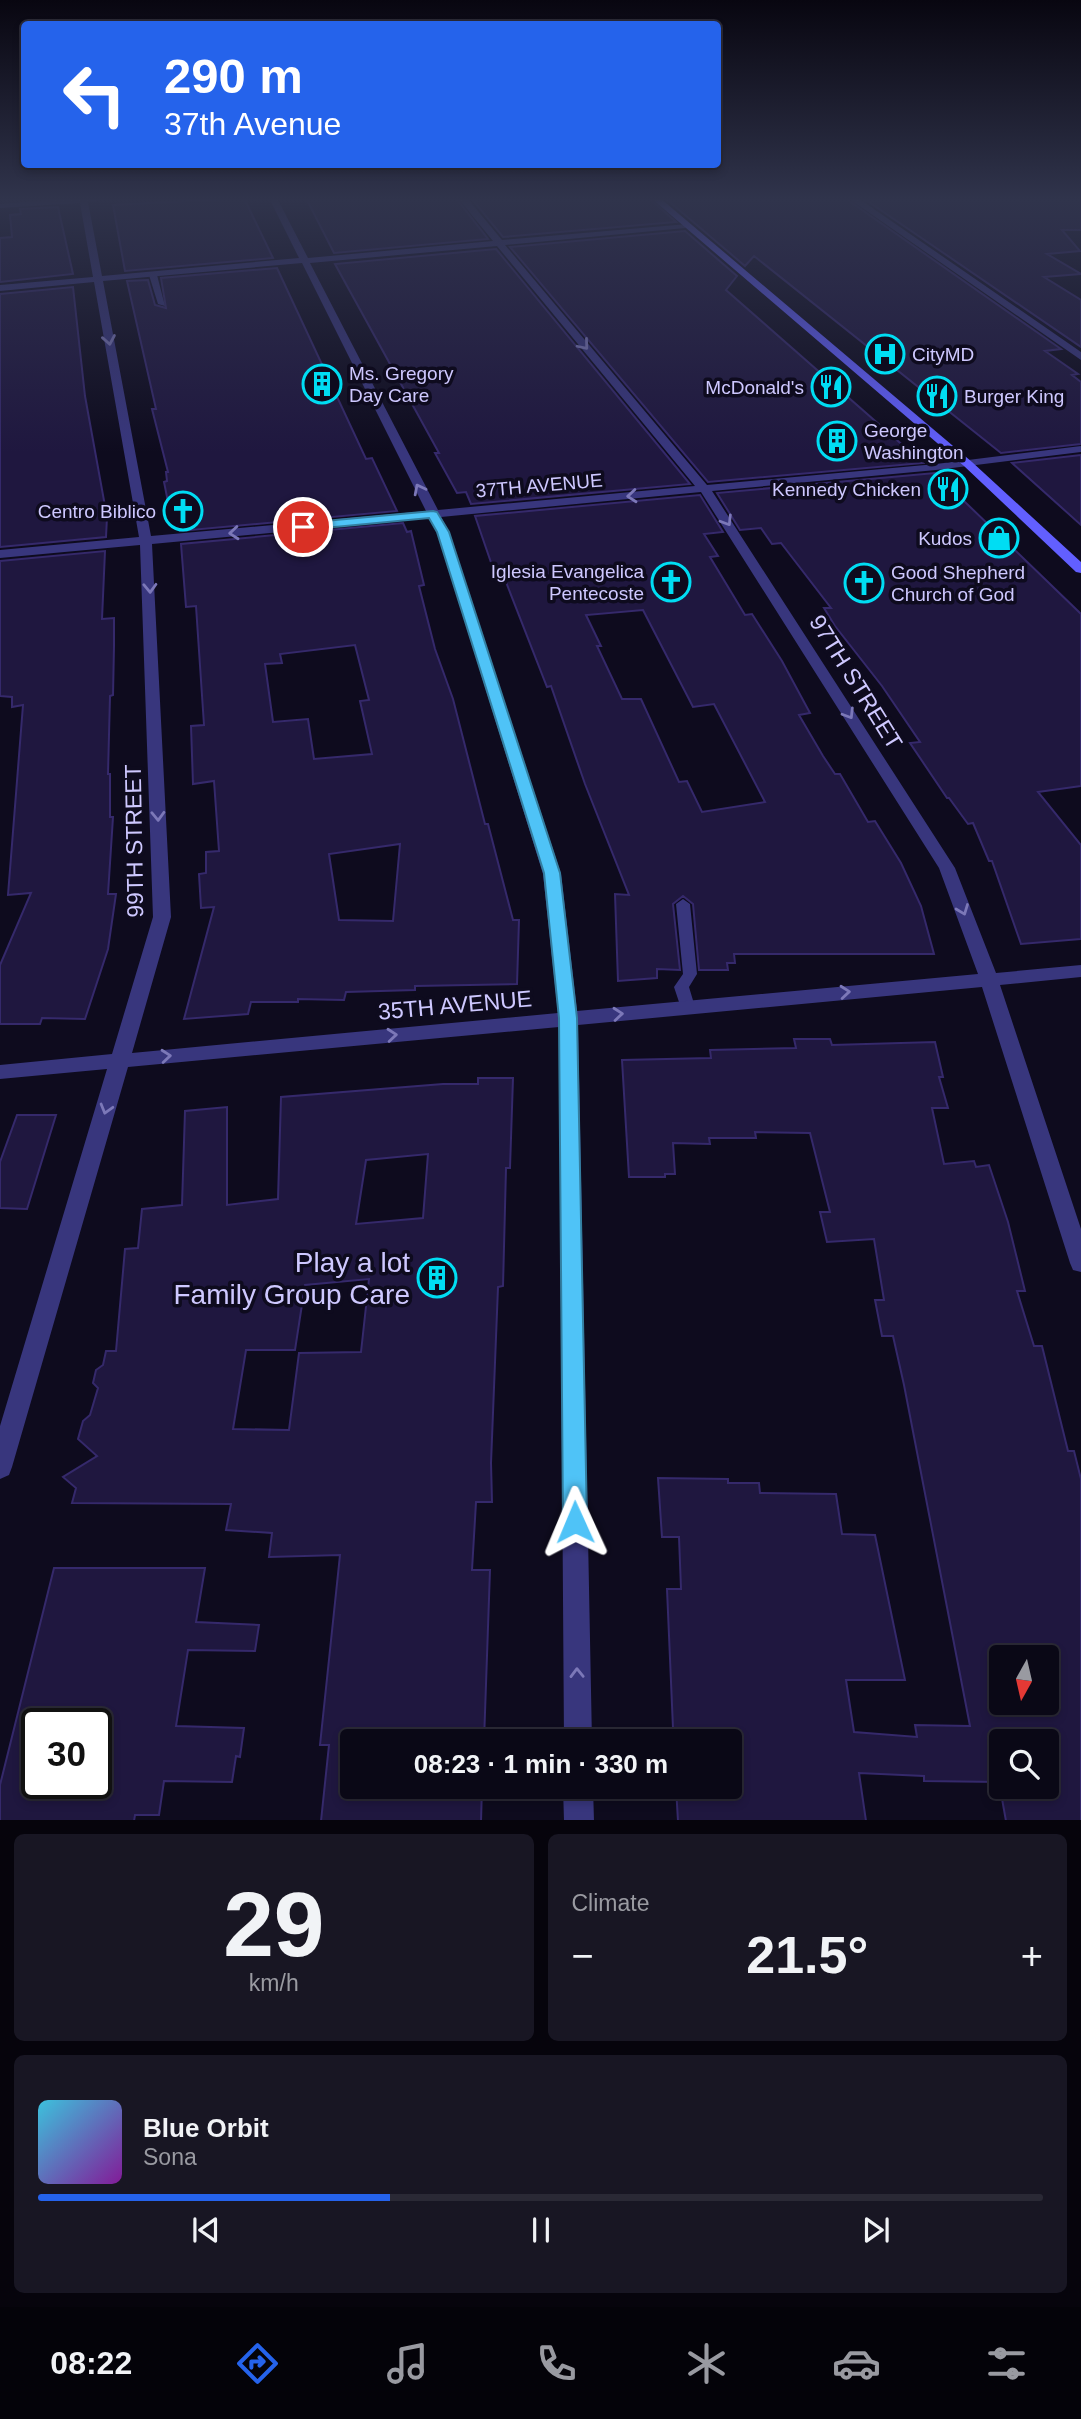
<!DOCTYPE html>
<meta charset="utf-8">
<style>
:root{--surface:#0a0816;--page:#181623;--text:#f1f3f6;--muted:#999aa1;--line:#2a2935;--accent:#2563eb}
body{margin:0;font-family:Arial,sans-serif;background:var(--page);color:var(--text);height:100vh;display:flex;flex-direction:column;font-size:26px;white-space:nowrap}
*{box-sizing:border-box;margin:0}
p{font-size:23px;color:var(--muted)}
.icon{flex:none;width:38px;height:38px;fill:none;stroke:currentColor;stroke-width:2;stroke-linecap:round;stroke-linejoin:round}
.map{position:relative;height:1820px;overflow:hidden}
.sheet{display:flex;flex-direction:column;gap:14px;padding:14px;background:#06040c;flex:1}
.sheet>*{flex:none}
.guide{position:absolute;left:21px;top:21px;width:700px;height:147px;border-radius:7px;box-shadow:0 4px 10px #0003,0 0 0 2px var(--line);background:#2563eb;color:#fff;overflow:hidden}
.needle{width:46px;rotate:188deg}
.controls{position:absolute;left:989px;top:1645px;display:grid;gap:14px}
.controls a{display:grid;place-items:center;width:70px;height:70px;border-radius:7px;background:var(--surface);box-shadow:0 4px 10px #0003,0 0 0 2px var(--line);font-size:35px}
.speed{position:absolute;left:21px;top:1708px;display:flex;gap:14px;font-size:35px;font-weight:700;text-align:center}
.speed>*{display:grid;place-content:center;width:91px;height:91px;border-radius:50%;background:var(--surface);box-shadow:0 4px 10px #0003,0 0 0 2px var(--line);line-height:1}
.speed .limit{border:4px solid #111;border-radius:10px;background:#fff;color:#111}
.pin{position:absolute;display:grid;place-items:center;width:60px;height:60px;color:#fff;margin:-30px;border:4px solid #fff;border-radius:50%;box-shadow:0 2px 7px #0007}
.me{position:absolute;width:77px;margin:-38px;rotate:359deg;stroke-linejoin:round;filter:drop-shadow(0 0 5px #0008)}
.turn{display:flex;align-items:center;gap:24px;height:147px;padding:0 28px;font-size:32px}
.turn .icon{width:91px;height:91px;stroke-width:2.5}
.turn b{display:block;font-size:49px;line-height:60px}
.big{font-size:52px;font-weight:800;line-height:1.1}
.sheet .widget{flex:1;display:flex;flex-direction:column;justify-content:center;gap:10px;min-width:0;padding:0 24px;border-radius:10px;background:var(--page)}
.sheet .dial{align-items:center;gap:0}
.dial b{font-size:91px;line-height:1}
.song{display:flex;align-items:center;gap:21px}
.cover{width:84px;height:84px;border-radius:10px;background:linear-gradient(135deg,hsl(190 70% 55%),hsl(290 70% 35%))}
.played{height:7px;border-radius:4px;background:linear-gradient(90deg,var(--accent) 35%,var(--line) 35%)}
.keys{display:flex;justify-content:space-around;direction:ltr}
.heat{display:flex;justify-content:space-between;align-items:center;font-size:38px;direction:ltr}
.sheet .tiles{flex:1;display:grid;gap:14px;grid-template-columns:1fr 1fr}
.widget:last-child{grid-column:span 2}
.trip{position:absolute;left:340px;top:1729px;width:402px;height:70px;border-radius:7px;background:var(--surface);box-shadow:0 4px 10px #0003,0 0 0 2px var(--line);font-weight:800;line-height:70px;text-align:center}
.dock{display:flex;height:112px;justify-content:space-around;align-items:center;background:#040309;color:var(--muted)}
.dock .icon{width:49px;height:49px}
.dock .active{color:var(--accent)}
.dock b{font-size:32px;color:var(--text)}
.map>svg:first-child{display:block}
</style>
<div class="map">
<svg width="1081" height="1821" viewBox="0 0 1081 1821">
<rect width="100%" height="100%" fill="#0e0b1e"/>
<path fill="#1f173f" stroke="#35296b" stroke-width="2" fill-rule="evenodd" d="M244 198 273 258 125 271 113 205Z
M306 198H456L488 239 334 253Z
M471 198H649L676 222 503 237Z
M665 198H845L1061 349 1045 351 1078 374 1072 375 1081 382V444L1001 453 754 256 745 266Z
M863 198H1081V230H1062L1080 251 1047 254 1081 274 1044 277 1081 300V347Z
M58 207 73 274 0 282V238L12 237 10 215 21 214 20 209Z
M685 231 737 276 726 290 923 463 708 482 510 247Z
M496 249 690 484 471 504 466 492 457 493 435 453H439L335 264Z
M277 268 366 459 372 458 397 511 180 531V521L172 522 164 482 167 481 166 472H168L152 409H156L127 281 148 280 155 305 166 308 161 278Z
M73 287 85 396 107 517 106 537 0 547V294Z
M1081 455V525L1012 463Z
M935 473 1081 614V786L1038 792 1081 845V939L1021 944 992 861H989L973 823 968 824 949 798H947L910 743 920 742 882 686 835 626 824 608H831L781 543 772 544 761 528 740 530 717 493Z
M700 495 723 532 704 534 718 556 710 557 745 615 752 614 782 661 810 713 799 715 823 756 835 774H840L868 822 875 821 901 863 921 906 934 954H734L735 963H727L728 970H699L693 904 683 896 673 904 680 970 657 969V978L618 981 615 894 629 895 585 784 551 686 547 687 504 577H496L475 516ZM643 610 693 707 714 704 765 802 702 812 687 781 679 782 641 699H622L597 646H601L586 615Z
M403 523 407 532 411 531 424 585 419 586 435 649 453 699 485 824H488L513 920H519L517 984 415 986V990L346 992 344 1000 298 999V1002H251L248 1014 184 1019 214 907 201 908 199 874 206 873V852L219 851 214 781 193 784 191 726 204 725 196 606 186 607 181 544ZM355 645 369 700 360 701 372 754 314 759 308 719 273 722 265 664 282 663 280 654ZM400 844 393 921 339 920 329 854Z
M105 551 102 619 114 618V646L113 695 110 696 108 774H110V817H113L108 894H116L108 949 85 1019 42 1018 40 1024H0V965L31 893 8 895 23 705 12 707V697L0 696V561Z
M794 1039H830L832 1045 935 1042 943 1077H939L948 1108H932L944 1164 974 1161 976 1167 989 1165 1008 1222 1025 1291H1017L1034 1346H1042L1068 1451H1074L1081 1479V1821H1006L999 1782 924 1781V1776L859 1773 866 1821H678L676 1787H730V1728H673L667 1589H681L679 1537H662L658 1478 728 1479V1483H759L760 1493 836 1494 842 1534 875 1535 905 1680H846L854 1732 917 1737 915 1725 970 1726 904 1385 893 1336H882L875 1300H884L874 1239 827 1242 820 1212H830L810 1133 755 1132 756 1138H709L710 1144 673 1143 675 1174H665V1177H629L622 1060 711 1058 710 1050 796 1048ZM1001 1657H1046V1703H1001ZM1001 1741H1046V1787H1001Z
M478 1078H513L510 1168H506L503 1286 498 1287 491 1463 492 1502H476L472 1570H490L484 1741H352V1787H482L481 1821H321L329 1745H320L340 1555 269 1557 272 1533 226 1530 231 1504 72 1503 76 1488 63 1477 97 1456 78 1439 83 1421 90 1415 98 1388 93 1383 96 1370 103 1365 106 1351H116L125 1249 138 1248 142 1209 182 1205 185 1111 227 1107V1205L278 1199 281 1097 443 1084H478ZM428 1154 423 1218 356 1224 366 1160ZM369 1279 361 1352 299 1353 289 1430 233 1429 246 1350H295L305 1285Z
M17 1115H56L27 1209 0 1208V1162Z
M54 1568H205L196 1622 259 1625 255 1651 188 1650 176 1726 244 1728 240 1757 236 1756 232 1782 164 1781 159 1815H135L134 1821H0V1785ZM37 1724H96V1783H37Z"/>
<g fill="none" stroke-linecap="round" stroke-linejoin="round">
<path fill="#38367d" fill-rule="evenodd" d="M153 273 157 275 165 306 158 304 149 275Z
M683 899 690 904 697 974 689 987 695 1007 692 1011H682L674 987 683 974 676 904Z"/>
<path fill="#38367d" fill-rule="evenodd" d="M74 198H118L88 202 102 276 299 258 269 198H277L308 258 493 241 458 198H467L502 240 688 224 685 228 505 245 707 485 936 464 1081 446V452L936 470 712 491 955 868 996 973 1081 965V977L1000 985 1081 1229V1272L1073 1270 1070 1263 982 987 578 1025 592 1741H564L559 1027 128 1067 12 1467 9 1475 0 1479V1426L107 1069 0 1079V1065L112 1054 153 917 140 545 0 558V550L139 537 94 282 0 291V285L93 277 80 203 0 208V204ZM497 246 695 486 438 510 310 263ZM302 263 426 511 151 536 103 281ZM701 492 939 868 978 974 577 1011 561 874 449 532 441 517ZM430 518 437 532 543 874 558 1013 132 1053 171 917 152 544Z
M848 198H858L1081 352V360Z
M563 1787H593L594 1821H564Z"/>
<path fill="#625fff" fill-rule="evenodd" d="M651 198H660L972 462 1081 562V573L1076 572 964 466Z"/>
</g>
<defs><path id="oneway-chevron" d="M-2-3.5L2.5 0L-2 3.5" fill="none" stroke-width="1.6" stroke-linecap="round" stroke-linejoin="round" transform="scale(1.75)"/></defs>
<g stroke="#7c78b8">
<use href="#oneway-chevron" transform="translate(109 340) rotate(80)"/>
<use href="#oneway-chevron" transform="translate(584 345) rotate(50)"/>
<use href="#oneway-chevron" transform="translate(419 489) rotate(-117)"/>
<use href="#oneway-chevron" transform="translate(632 496) rotate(175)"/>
<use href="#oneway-chevron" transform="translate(727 521) rotate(58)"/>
<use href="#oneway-chevron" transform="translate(234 533) rotate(175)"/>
<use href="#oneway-chevron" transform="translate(150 588) rotate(88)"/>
<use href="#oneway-chevron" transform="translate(849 714) rotate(58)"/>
<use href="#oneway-chevron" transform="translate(158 816) rotate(88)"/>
<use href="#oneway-chevron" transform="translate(963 910) rotate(69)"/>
<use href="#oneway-chevron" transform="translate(845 992) rotate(-5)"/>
<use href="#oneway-chevron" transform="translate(618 1014) rotate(-5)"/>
<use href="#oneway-chevron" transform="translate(392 1035) rotate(-5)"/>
<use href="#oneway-chevron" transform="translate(166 1056) rotate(-5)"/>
<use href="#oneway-chevron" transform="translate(106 1109) rotate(106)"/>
<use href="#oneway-chevron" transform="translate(577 1673) rotate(-91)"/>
</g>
<linearGradient id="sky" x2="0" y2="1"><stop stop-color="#080610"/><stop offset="0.44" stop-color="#30344c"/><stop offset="1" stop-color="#30344c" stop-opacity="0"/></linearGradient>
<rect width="1081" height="453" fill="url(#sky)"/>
<path fill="#4fc3f7" stroke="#337fa1" stroke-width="2" d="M433 511 437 512 449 532 560 873 577 1018 587 1522 583 1530 575 1533 567 1530 563 1522 559 1018 544 873 437 532 429 518 303 530 297 527 303 523Z"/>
<defs>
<symbol id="hospital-ring" viewBox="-11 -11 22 22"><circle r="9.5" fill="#0e0b1e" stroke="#00ddf3" stroke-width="1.5"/><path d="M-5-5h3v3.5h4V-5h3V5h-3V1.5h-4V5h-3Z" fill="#00ddf3"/></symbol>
<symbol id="building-ring" viewBox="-11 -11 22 22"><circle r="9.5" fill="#0e0b1e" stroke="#00ddf3" stroke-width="1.5"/><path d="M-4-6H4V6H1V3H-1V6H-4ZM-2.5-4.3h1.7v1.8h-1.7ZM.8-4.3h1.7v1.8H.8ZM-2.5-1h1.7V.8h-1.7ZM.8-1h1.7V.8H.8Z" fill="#00ddf3"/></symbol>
<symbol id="restaurant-ring" viewBox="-11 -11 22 22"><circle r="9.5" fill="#0e0b1e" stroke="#00ddf3" stroke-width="1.5"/><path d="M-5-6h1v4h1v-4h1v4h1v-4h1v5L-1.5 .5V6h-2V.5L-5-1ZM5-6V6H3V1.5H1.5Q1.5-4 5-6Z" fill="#00ddf3"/></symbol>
<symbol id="church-ring" viewBox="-11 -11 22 22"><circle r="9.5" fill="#0e0b1e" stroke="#00ddf3" stroke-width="1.5"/><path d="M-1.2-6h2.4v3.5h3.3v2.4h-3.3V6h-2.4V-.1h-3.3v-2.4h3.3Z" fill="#00ddf3"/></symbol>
<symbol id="shop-ring" viewBox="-11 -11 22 22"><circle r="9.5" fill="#0e0b1e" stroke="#00ddf3" stroke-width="1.5"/><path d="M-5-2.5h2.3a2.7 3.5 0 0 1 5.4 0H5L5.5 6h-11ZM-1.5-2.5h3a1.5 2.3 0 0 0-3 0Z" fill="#00ddf3"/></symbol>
</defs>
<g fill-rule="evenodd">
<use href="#hospital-ring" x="863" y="332" width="44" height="44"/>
<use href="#building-ring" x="300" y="362" width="44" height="44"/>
<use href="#restaurant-ring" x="809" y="365" width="44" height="44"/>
<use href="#restaurant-ring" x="915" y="374" width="44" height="44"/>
<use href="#building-ring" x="815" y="419" width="44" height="44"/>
<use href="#restaurant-ring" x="926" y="467" width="44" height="44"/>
<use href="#church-ring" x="161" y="489" width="44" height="44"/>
<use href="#shop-ring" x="977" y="516" width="44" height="44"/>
<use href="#church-ring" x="649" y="560" width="44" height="44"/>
<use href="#church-ring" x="842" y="561" width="44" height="44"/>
<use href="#building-ring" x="415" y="1256" width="44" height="44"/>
</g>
<g text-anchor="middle" stroke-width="7" stroke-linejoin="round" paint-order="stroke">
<g font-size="19" fill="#cec8ff" stroke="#0e0b1e" text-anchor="start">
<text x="912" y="361">CityMD</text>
<text x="349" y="380">Ms. Gregory<tspan x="349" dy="22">Day Care</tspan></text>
<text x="804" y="394" text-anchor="end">McDonald's</text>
<text x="964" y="403">Burger King</text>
<text x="864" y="437">George<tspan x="864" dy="22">Washington</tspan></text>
<text x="921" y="496" text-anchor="end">Kennedy Chicken</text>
<text x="156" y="518" text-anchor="end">Centro Biblico</text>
<text x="972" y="545" text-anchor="end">Kudos</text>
<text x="644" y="578" text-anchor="end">Iglesia Evangelica<tspan x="644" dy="22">Pentecoste</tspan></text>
<text x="891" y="579">Good Shepherd<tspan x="891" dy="22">Church of God</tspan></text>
</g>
<g font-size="19" fill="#cec8ff" stroke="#0e0b1e">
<text transform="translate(539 485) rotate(-5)" y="7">37TH AVENUE</text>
</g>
<g font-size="23" fill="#cec8ff" stroke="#0e0b1e">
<text transform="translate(856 682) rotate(58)" y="8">97TH STREET</text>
<text transform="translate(134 841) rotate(-91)" y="8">99TH STREET</text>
<text transform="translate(455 1005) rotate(-5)" y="8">35TH AVENUE</text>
</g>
<g font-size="28" fill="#cec8ff" stroke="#0e0b1e" text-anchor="end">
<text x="410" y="1272">Play a lot<tspan x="410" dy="32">Family Group Care</tspan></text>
</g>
</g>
</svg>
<div class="controls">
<a><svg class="needle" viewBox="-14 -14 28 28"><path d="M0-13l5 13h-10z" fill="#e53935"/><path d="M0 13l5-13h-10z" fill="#999aa1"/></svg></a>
<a><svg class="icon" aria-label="search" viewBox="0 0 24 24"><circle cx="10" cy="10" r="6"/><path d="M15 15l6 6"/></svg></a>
</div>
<div class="speed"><div class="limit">30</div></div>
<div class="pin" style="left:303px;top:527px;background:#d93025"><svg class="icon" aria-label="arrive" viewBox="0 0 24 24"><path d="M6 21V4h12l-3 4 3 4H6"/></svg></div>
<svg class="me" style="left:575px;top:1522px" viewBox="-20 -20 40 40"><path d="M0-17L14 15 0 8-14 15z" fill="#4fc3f7" stroke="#fff" stroke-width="4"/></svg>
<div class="trip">08:23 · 1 min · 330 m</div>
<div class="guide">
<div class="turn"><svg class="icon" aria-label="left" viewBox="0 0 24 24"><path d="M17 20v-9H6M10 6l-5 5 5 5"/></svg><div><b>290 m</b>37th Avenue</div></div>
</div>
</div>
<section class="sheet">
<div class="tiles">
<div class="widget dial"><b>29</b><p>km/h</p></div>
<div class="widget"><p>Climate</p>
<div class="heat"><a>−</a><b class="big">21.5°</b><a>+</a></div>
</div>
<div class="widget">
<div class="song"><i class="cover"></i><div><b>Blue Orbit</b><p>Sona</p></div></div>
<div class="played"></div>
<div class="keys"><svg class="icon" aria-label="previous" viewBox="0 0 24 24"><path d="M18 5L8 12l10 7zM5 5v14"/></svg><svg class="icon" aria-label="pause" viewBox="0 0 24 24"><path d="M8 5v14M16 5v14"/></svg><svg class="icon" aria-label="next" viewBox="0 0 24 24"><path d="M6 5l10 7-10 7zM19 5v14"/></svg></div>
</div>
</div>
</section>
<nav class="dock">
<b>08:22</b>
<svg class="icon active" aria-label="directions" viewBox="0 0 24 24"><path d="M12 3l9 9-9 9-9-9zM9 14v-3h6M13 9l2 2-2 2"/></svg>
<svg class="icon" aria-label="music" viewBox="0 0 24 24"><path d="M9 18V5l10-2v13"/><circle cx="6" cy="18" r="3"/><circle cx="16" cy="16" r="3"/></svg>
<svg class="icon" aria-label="phone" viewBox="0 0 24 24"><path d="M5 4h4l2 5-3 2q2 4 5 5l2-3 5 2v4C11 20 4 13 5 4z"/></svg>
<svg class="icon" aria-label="climate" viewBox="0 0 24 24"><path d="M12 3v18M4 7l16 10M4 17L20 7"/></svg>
<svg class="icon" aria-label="car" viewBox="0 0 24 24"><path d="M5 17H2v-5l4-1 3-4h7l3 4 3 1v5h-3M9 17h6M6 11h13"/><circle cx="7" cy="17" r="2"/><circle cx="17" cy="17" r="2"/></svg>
<svg class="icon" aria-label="filters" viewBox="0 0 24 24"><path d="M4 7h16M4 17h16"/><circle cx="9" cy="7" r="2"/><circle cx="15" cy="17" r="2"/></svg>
</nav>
